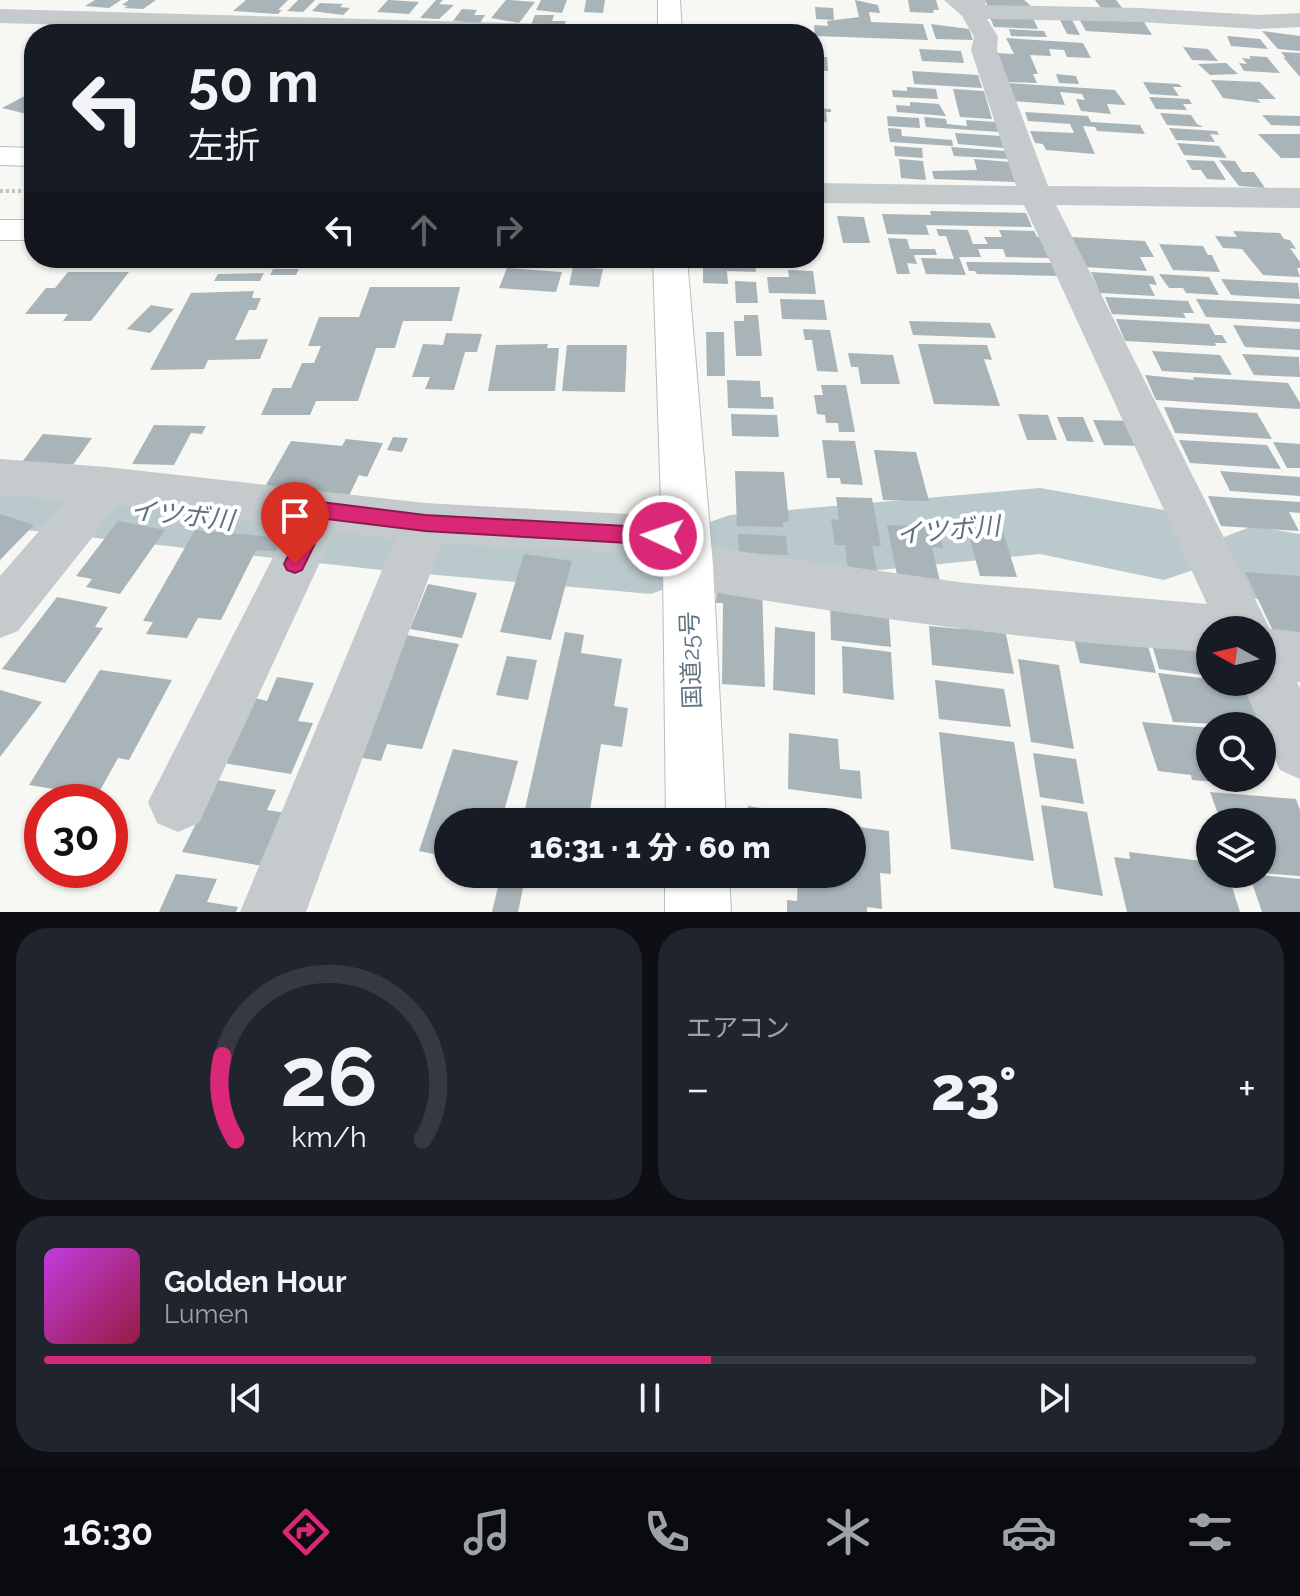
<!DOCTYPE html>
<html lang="ja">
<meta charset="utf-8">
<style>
:root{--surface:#171b24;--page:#20242c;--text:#f1f3f6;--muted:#9ea1a6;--line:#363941;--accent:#db2777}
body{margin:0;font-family:Raleway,"Noto Sans JP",sans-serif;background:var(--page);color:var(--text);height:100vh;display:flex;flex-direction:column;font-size:30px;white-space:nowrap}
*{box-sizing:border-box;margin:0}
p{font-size:26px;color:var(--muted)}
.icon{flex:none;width:44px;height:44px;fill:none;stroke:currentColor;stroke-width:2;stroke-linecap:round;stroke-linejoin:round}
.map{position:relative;height:912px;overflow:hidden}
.details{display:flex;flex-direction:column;gap:16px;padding:16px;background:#0d0f14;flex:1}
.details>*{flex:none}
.hud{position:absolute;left:24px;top:24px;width:800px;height:244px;border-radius:32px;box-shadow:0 2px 6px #0004;background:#171b24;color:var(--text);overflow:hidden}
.needle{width:52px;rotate:278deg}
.controls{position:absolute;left:1196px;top:616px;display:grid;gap:16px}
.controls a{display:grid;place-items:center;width:80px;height:80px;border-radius:50%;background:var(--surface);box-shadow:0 2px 6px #0004;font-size:40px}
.speed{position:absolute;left:24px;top:784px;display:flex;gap:16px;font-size:40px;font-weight:700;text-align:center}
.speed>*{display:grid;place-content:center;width:104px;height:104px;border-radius:50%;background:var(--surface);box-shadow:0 2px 6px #0004;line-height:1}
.speed .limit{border:12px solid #d22;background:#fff;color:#111}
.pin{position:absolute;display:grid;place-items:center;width:68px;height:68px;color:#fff;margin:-82px -34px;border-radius:50% 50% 50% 0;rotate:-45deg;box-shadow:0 0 8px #0007}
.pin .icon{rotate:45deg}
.me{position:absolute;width:88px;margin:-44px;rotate:273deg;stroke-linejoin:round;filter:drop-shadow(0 0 6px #0008)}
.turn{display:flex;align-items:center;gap:28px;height:168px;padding:0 32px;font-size:36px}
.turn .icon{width:104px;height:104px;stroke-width:2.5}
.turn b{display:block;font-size:56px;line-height:68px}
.lanes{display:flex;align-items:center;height:76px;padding:0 32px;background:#0003;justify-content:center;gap:40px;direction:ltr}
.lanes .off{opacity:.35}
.big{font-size:60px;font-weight:800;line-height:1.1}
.details .widget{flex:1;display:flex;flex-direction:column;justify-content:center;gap:12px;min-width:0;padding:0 28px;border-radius:32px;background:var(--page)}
.details .dial{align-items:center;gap:0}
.dial svg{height:208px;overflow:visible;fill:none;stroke:var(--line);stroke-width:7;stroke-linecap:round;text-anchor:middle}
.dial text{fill:var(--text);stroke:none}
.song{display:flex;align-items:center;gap:24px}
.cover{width:96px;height:96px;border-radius:12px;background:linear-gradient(135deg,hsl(290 70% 55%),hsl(340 70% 35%))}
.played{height:8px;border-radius:4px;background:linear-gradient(90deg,var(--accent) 55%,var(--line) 55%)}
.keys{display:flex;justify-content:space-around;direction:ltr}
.heat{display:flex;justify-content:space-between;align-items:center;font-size:44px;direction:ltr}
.details .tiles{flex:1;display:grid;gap:16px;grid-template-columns:1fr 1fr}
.widget:last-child{grid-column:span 2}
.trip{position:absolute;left:434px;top:808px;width:432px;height:80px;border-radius:40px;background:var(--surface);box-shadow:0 2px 6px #0004;font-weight:800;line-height:80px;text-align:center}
.tab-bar{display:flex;height:128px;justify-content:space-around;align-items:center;background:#090b0e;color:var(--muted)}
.tab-bar .icon{width:56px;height:56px}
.tab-bar .on{color:var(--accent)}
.tab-bar b{font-size:36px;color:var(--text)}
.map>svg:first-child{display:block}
</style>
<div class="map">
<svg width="1300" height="912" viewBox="0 0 1300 912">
<rect width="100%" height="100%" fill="#f7f7f4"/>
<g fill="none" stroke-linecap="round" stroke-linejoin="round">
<path fill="#bac9cb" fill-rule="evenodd" d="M0 463 381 502 651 522 680 533 692 558 680 583 651 594 381 570 0 527Z
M1040 488 1164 510 1193 520 1204 545 1193 570 1164 580 1040 554 730 585 701 575 689 550 701 525 730 515Z
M1253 526 1300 534V608L1253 598 1224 587 1212 562 1224 537Z"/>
</g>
<path fill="#a8b4b8" d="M95 0H121L109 8 85 6Z
M129 0H156L143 9 124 8 128 6 122 5Z
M246 0H288L278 10H282L278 14 233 11Z
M298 0H315L303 12 287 11Z
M388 0H389L419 2 409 14 377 12Z
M436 0H443L439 4 454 5 439 19 420 18Z
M506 0H510L535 2 519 23 491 18Z
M541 0H567L562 13 536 10Z
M586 0H605L603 13 584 12Z
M855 0 878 5 880 13 869 12 871 22 923 24 928 40 815 36 814 25 828 26 827 21 859 17Z
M908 0H936L939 10H933L934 13 910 12Z
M985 0H1024L1033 8 988 7Z
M1095 0H1116L1123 9 1101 8Z
M320 3 343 4 340 7 350 8 343 15 312 11Z
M815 7 833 8 834 20 816 19Z
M462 9 477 10 474 15H485L480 23 453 21Z
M535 15H554L552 21H566L564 26 531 25Z
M989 15 1032 16 1038 29 994 27Z
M1059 18H1071L1080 35 1067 34Z
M1079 19 1144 22 1152 35 1086 31Z
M51 22 148 26 138 34H35Z
M931 24 969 29 973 40 936 39Z
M1009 29 1044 31 1047 37 1011 36Z
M1262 31 1300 36V51L1278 49Z
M1227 36 1260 39 1268 49 1231 46Z
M1006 38 1083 43 1091 58 1067 57 1064 50 1049 49 1051 56 1030 55 1038 74H1033L1037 83 1005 82 995 53 1014 54Z
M1183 47 1208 49 1218 61 1192 60Z
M919 49 961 51 964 63 922 61Z
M1281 52 1300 53V77L1283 57 1286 58Z
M1249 56 1267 57 1280 73 1244 71 1239 63 1247 64 1242 58 1251 59Z
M814 57H827L828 71H814Z
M1226 63 1238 74 1210 75 1198 64Z
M912 71 978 75 982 88 914 84Z
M1056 74 1076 76 1079 84 1059 83Z
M1211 80 1260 82 1276 99H1257L1261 103 1223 98Z
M1143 82 1179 84 1182 87H1173L1179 96 1150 94Z
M1007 83 1115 90 1126 105 1107 104 1111 114 1081 111 1076 99 1085 100 1082 94 1060 92 1065 105 1013 101Z
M907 87 936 89 938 99 893 97 892 90 907 91Z
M953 89 984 91 992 119 960 117Z
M34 91V110L27 114 2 108Z
M1149 97 1189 99 1192 104H1183L1187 110 1156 109Z
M910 102 939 104 946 116 897 112 896 105 910 106Z
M814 108 831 109V112H826L827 122 814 121Z
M1025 112 1088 116 1091 122 1140 125 1145 134 1097 131 1095 127 1083 126 1095 154 1046 150 1043 144 1035 143 1030 131 1074 133 1070 124 1028 121Z
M1160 113 1191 115 1197 124 1204 127 1167 125Z
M1262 115 1300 116V126L1271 125Z
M887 116 919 118 920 128 888 126Z
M924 117 946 119 947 124 967 126 966 120 996 122 999 132 926 127Z
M888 128 901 129 902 136 952 140 953 146 890 142Z
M1169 128 1217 131 1219 135 1210 134 1215 142 1176 140Z
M814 129 821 130 823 144 816 143 818 161 814 160Z
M955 133 1001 136 1004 148 958 144Z
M1258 134H1300V158H1281Z
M1177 143 1219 146 1227 158 1184 155Z
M894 146 922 148 923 158 895 156Z
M951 147 1006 151 1009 159 954 156Z
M899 159 923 161 926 180 901 178Z
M974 159 1010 162 1015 182 934 179 932 171 977 170Z
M1186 160 1214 161 1226 180 1207 179 1201 170H1192Z
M1219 160 1235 161 1242 172H1254L1265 188 1239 186Z
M930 211 1026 213 1032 227 926 225 929 235 887 234 882 214 931 215Z
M837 216 864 217 870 243H843Z
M936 229 968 230 973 244H988L984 237H1002L999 230 1034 231 1037 237H1041L1051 258 1006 257 1003 249H978L981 257H959L966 275 926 274 921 258 954 259 946 236H939Z
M1233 231 1280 233 1284 239 1290 240 1296 249 1290 248 1300 262V268H1297L1300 277 1263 275 1242 249 1223 248 1215 236 1237 237Z
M1071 237 1145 241 1154 257H1140L1147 271 1085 267Z
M888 238 907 239 910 249H935L937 255H914L917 264 907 263 910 274H897Z
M1159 244 1203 246 1208 255H1212L1220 272 1173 270Z
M703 258H754L756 272 727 271 728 284 703 283Z
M966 262 1052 263 1059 276 977 274 975 271H969Z
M573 267 603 269 599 287 569 285Z
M507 268 562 272 556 292 499 288Z
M273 269H299L296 275H270Z
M788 270 813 271 816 294 769 293 767 277H789Z
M68 272H129L91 321H63L68 314H25L46 288H55Z
M1091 272 1153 276 1157 285 1149 284 1155 296 1100 293Z
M264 273 260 281H214L218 274Z
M1159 274 1209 277 1219 295 1186 293 1183 288H1169Z
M1221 279 1298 283 1300 299 1231 295Z
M735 281 756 282 758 303H736Z
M370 287H460L452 321H403L395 348H376L358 401H316L310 415H261L273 388H291L302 363H314L321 346H308L319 317H359Z
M254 291 252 298H261L256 310H249L235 340 268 339 260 359 208 360 204 369 150 370 191 293Z
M1105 297 1188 301 1194 313H1183L1186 318 1112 314Z
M780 299 824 300 827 320 782 319Z
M1196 299 1300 304V322L1206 317Z
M151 305 174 309 150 333 127 329Z
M744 315H758L762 356H736L734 321H744Z
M1116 319 1209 324 1215 335H1222L1227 343H1215L1216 346 1125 341Z
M909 321 990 323 996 338 913 335Z
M1233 325 1300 329V350L1245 347Z
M803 329 830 330 838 372 817 371 812 340H805Z
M706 332H724L725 376H707Z
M446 333 482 334 477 352H465L454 390 425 389 430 377H412L423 344 443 345Z
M548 344 547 348H559L555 391H488L496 345Z
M918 344 987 345 992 360 984 359 1000 406 934 404Z
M567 345H627L625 392 562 391Z
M1152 351 1220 355 1232 375 1162 371Z
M848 353 893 355 900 384H861L858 367H851Z
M1242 354 1299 357 1300 377 1254 375Z
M1145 375 1194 380 1193 377 1288 383 1300 403V409L1156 400Z
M727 380 760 381 761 397H773L774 409 728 408Z
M821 385H846L855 432H839L838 423H826L825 415 817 414 814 395H823Z
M1164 407 1257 413 1272 439 1175 433Z
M731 414 777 415 779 437 732 436Z
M1018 414 1048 415 1057 440H1027Z
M1057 417H1083L1094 442 1067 441Z
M1093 420 1134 421 1145 446 1104 445Z
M154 425 206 426 202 434 191 433 174 465 132 464Z
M43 434 92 438 70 469 19 466Z
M393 437 408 438 402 452 387 450Z
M346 439 383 443 367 477 359 475 346 502 262 492 291 441 342 446Z
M822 440 855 441 863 485 841 484 840 478H827Z
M1179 440 1267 445 1281 469 1190 463Z
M1273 442 1300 444V468H1287Z
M874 450 916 452 929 501 883 500Z
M735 471 784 472 789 522H783V527L737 526Z
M1220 471 1300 477V496L1230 491Z
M1208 496 1300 502V513L1289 512 1299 531 1221 526Z
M836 497 872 498 881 546H872L879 580 849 579 845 545H835L831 519 839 520Z
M0 514 34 525 0 560Z
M118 521 165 530 120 594 86 587 92 579 76 576Z
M965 521 1000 522 1017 577 980 576Z
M887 525 938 527 943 548 932 547 941 586 899 585Z
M195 530 294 539 287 552 256 550 221 620 198 618 187 638 146 634 153 622 143 621Z
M738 534 786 536 788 555 739 553Z
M524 554 572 561 551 640 500 632Z
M1245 572 1300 576V648L1280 646Z
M717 583 762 585 765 687 722 684 723 603H716Z
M428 584 477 593 462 638 410 629Z
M57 597 108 607 95 627 103 628 65 683 2 669Z
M830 600 888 606 891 647 831 640Z
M960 624 1005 629 1014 674 932 665 929 626 961 629Z
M775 627 815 632V695L773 690Z
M1071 627 1145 636 1156 673 1080 663Z
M565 632 584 635 581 653 622 659 614 706 628 708 622 747 601 744 588 822H522Z
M1149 634 1210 642V676L1159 669Z
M406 635 459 644 422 749 387 744 381 761 357 757Z
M842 646 891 652 894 700 843 693Z
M507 656 537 660 528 700 496 695Z
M1018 659 1059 665 1074 749 1031 742Z
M100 670 172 680 129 760 118 758 97 796 29 785Z
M1158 673 1210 679V682H1241L1275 732 1262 731V726L1173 722Z
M277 677 314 683 298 721 313 723 291 774 223 763 255 698 267 701Z
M935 680 1004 689 1011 727 939 719Z
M0 690 42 702 0 757Z
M1142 722 1210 728V778H1255L1258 786 1192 780 1191 775 1158 771Z
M939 732 1014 742 1034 861 951 849Z
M789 733 838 739 840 769 860 771 862 799 788 789Z
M453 749 518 761 501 822H448V857L419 851Z
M1033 753 1076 759 1084 804 1040 797Z
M217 780 276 790 267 810 286 813 263 866 182 852Z
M1210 792 1296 799 1300 810V876L1262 873V822H1221Z
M1041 805 1087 812 1103 896 1054 888Z
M748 806 768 809 767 822H747Z
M852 826 889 831 891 874 880 873 882 909 867 907V912H787V900L797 901 798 874H852Z
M1129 852 1210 862V874H1228L1240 912H1127L1114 857 1130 859Z
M176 874 217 879 207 902 238 907 236 912H159Z
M501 874H526L518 912H492Z
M1249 874 1300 879V912H1262Z"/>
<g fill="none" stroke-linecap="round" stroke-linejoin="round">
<defs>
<path id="major" d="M0 147 34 148V166L0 165Z
M0 220H34V240H0Z"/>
<path id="highway" d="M658 0H680L682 34H658Z
M653 258H687L713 566 726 822H666L663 566Z
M665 874H729L731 912H665Z"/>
</defs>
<use href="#major" stroke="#b8bdc0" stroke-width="2"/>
<use href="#highway" stroke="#b9bdc0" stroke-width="2"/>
<path stroke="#bec2c3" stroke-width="4" stroke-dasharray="3 3" stroke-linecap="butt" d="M0 191H34"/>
<path fill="#c5cacc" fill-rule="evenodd" d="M944 0H986L985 5 1139 8 1259 15 1300 13V27L1259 29 1139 22 987 19 998 37 997 50 1048 186 1300 188V208L1056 205 1270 629 1300 632V682H1297L1300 688V779L1280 770 1241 682H1262V630H1210V652C1035 642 861 617 688 588L671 581 663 566 669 554 441 544 306 912H240L395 539 334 532 199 823 178 832 157 823 148 802 289 526 118 505 18 631 0 638V576L66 500 0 495V459L107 467 425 503 663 516 680 522 687 536 682 547 688 544 966 583 1207 604 1024 205 814 203V183L1016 186 971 50 974 37 962 16Z
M0 9 657 27 666 29 669 34H393L0 23Z"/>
<use href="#major" fill="#fff" fill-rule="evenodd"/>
<use href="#highway" fill="#fff" fill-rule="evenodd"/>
</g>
<path fill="#db2777" stroke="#8e194d" stroke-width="2" d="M321 502 425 515 663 528 670 530 672 536 670 542 663 545 425 531 327 519 302 570 295 573 287 570 284 564 287 558 314 505Z"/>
<g text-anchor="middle" stroke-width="8" stroke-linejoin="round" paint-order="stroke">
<g font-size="24" fill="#607681" stroke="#fff">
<text transform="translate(691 660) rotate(-92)" y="8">国道25号</text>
</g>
<g font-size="26" font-style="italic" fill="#5b767c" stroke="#fff">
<text transform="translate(182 515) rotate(6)" y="9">イツボ川</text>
<text transform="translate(948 530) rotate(-5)" y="9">イツボ川</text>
</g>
</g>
</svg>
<div class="controls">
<a><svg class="needle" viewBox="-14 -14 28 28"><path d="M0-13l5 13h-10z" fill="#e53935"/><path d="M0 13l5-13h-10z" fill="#9ea1a6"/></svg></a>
<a><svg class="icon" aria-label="search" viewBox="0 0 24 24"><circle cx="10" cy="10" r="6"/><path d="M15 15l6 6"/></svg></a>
<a><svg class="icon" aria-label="layers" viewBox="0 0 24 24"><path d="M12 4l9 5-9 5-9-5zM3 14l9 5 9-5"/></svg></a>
</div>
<div class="speed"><div class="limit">30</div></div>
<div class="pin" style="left:295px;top:564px;background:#d93025"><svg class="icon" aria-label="arrive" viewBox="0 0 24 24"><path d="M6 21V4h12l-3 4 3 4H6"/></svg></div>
<svg class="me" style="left:663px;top:536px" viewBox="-20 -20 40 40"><circle r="17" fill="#db2777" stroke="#fff" stroke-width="3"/><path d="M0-11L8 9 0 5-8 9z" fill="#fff"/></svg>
<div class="trip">16:31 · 1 分 · 60 m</div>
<div class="hud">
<div class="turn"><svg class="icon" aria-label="left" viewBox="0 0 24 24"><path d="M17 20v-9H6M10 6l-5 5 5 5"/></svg><div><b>50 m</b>左折</div></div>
<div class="lanes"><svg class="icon" aria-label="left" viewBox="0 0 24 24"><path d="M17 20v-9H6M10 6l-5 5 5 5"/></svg><svg class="icon off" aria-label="ahead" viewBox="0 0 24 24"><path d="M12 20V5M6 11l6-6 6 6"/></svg><svg class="icon off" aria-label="right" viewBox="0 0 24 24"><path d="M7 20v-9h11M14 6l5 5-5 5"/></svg></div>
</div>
</div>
<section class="details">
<div class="tiles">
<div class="widget dial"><svg viewBox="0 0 100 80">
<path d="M14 69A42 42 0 1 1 86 69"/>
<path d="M14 69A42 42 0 0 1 9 37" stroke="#db2777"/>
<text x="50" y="56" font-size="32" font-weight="700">26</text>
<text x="50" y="72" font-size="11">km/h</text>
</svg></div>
<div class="widget"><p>エアコン</p>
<div class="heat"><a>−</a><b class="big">23°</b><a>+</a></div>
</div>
<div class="widget">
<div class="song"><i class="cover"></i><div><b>Golden Hour</b><p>Lumen</p></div></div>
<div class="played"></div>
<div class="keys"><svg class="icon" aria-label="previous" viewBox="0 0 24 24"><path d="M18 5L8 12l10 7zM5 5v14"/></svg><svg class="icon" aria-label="pause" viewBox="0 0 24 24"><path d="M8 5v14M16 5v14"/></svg><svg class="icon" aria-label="next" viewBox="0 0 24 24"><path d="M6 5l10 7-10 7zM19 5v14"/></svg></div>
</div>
</div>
</section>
<nav class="tab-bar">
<b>16:30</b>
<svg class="icon on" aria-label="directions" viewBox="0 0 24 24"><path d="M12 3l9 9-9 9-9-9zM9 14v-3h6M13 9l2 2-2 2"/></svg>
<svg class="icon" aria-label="music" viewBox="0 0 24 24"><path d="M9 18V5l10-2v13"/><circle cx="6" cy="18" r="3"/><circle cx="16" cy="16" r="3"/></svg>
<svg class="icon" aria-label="phone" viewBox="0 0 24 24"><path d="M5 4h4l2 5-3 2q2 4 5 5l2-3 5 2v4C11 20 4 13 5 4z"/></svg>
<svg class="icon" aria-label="climate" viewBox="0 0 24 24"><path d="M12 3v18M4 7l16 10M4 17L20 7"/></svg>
<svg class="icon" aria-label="car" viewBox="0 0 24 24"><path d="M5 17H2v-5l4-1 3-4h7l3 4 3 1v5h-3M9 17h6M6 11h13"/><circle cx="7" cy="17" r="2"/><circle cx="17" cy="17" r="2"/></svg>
<svg class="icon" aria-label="filters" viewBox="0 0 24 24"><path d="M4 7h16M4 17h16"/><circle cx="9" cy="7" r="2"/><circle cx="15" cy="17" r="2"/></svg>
</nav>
